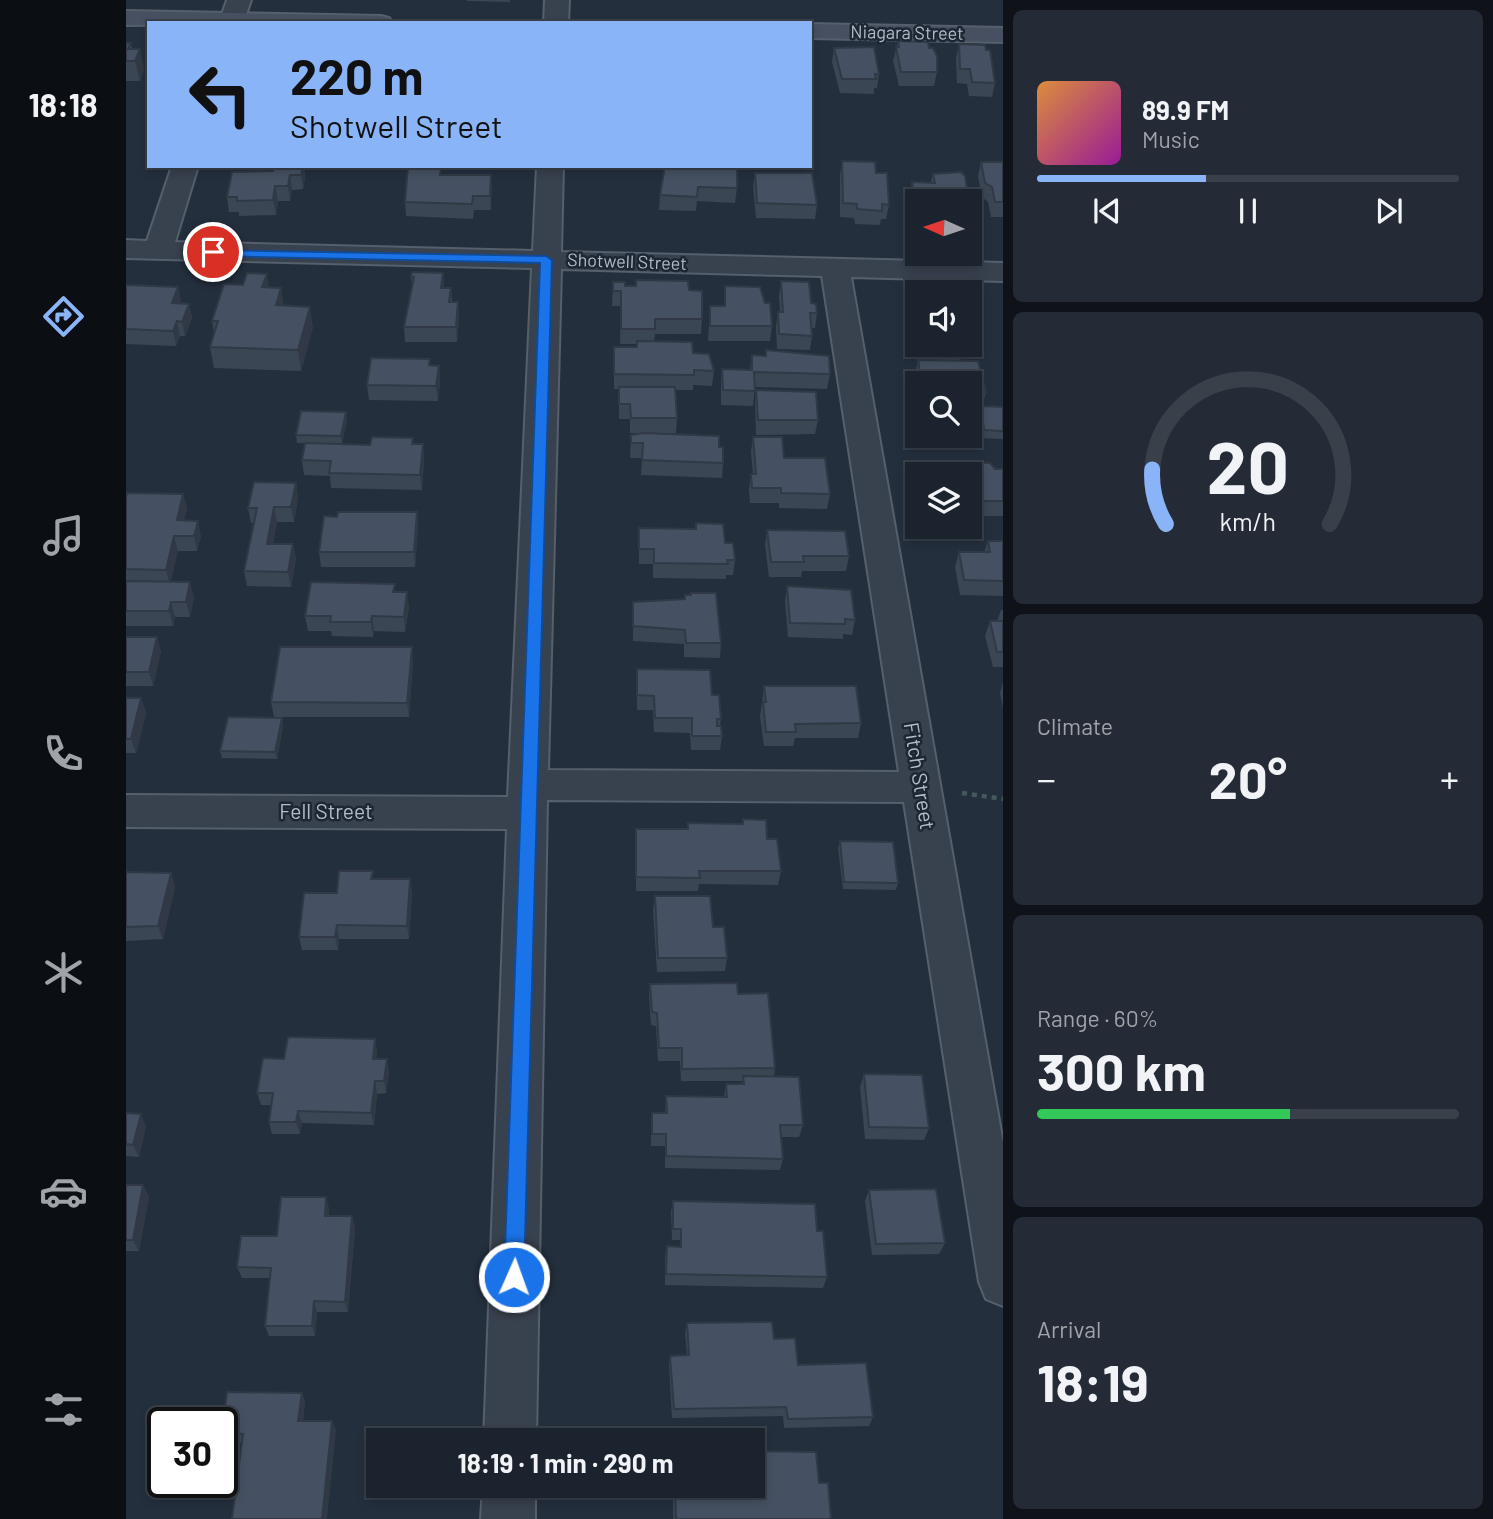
<!DOCTYPE html>
<meta charset="utf-8">
<style>
:root{--surface:#1b232e;--page:#242b36;--text:#f1f3f6;--muted:#a0a4aa;--line:#39404a;--accent:#8ab4f8}
body{margin:0;font-family:Barlow,sans-serif;background:var(--page);color:var(--text);height:100vh;display:flex;flex-direction:column;font-size:26px;white-space:nowrap}
*{box-sizing:border-box;margin:0}
p{font-size:23px;color:var(--muted)}
.icon{flex:none;width:38px;height:38px;fill:none;stroke:currentColor;stroke-width:2;stroke-linecap:round;stroke-linejoin:round}
.map{position:relative;flex:1;overflow:hidden}
.sheet{display:flex;flex-direction:column;gap:10px;padding:10px;background:#0f1319;width:490px}
.sheet>*{flex:none}
.guide{position:absolute;left:21px;top:21px;width:665px;height:147px;border-radius:0px;box-shadow:0 4px 10px #0003,0 0 0 2px var(--line);background:#8ab4f8;color:#111;overflow:hidden}
.needle{width:46px;rotate:273deg}
.controls{position:absolute;left:779px;top:189px;display:grid;gap:14px}
.controls a{display:grid;place-items:center;width:77px;height:77px;border-radius:0px;background:var(--surface);box-shadow:0 4px 10px #0003,0 0 0 2px var(--line);font-size:35px}
.speed{position:absolute;left:21px;top:1407px;display:flex;gap:14px;font-size:35px;font-weight:700;text-align:center}
.speed>*{display:grid;place-content:center;width:91px;height:91px;border-radius:50%;background:var(--surface);box-shadow:0 4px 10px #0003,0 0 0 2px var(--line);line-height:1}
.speed .limit{border:4px solid #111;border-radius:10px;background:#fff;color:#111}
.pin{position:absolute;display:grid;place-items:center;width:60px;height:60px;color:#fff;margin:-30px;border:4px solid #fff;border-radius:50%;box-shadow:0 2px 7px #0007}
.me{position:absolute;width:77px;margin:-38px;rotate:2deg;stroke-linejoin:round;filter:drop-shadow(0 0 5px #0008)}
.turn{display:flex;align-items:center;gap:24px;height:147px;padding:0 28px;font-size:32px}
.turn .icon{width:91px;height:91px;stroke-width:2.5}
.turn b{display:block;font-size:49px;line-height:60px}
.big{font-size:52px;font-weight:700;line-height:1.1}
.sheet .widget{flex:1;display:flex;flex-direction:column;justify-content:center;gap:10px;min-width:0;padding:0 24px;border-radius:10px;background:var(--page)}
.sheet .dial{align-items:center;gap:0}
.dial svg{height:182px;overflow:visible;fill:none;stroke:var(--line);stroke-width:7;stroke-linecap:round;text-anchor:middle}
.dial text{fill:var(--text);stroke:none}
.song{display:flex;align-items:center;gap:21px}
.cover{width:84px;height:84px;border-radius:10px;background:linear-gradient(135deg,hsl(30 70% 55%),hsl(300 70% 35%))}
.played{height:7px;border-radius:4px;background:linear-gradient(90deg,var(--accent) 40%,var(--line) 40%)}
.keys{display:flex;justify-content:space-around;direction:ltr}
.heat{display:flex;justify-content:space-between;align-items:center;font-size:38px;direction:ltr}
.charge{height:10px;border-radius:5px;background:linear-gradient(90deg,#34c759 60%,var(--line) 0)}
.trip{position:absolute;left:240px;top:1428px;width:399px;height:70px;border-radius:0px;background:var(--surface);box-shadow:0 4px 10px #0003,0 0 0 2px var(--line);font-weight:700;line-height:70px;text-align:center}
main{display:flex;flex:1;min-height:0}
.dock{display:flex;flex-direction:column;width:126px;justify-content:space-around;align-items:center;background:#0b0e12;color:var(--muted)}
.dock .icon{width:49px;height:49px}
.dock .on{color:var(--accent)}
.dock b{font-size:32px;color:var(--text)}
.map>svg:first-child{display:block}
</style>
<main>
<nav class="dock">
<b>18:18</b>
<svg class="icon on" aria-label="directions" viewBox="0 0 24 24"><path d="M12 3l9 9-9 9-9-9zM9 14v-3h6M13 9l2 2-2 2"/></svg>
<svg class="icon" aria-label="music" viewBox="0 0 24 24"><path d="M9 18V5l10-2v13"/><circle cx="6" cy="18" r="3"/><circle cx="16" cy="16" r="3"/></svg>
<svg class="icon" aria-label="phone" viewBox="0 0 24 24"><path d="M5 4h4l2 5-3 2q2 4 5 5l2-3 5 2v4C11 20 4 13 5 4z"/></svg>
<svg class="icon" aria-label="climate" viewBox="0 0 24 24"><path d="M12 3v18M4 7l16 10M4 17L20 7"/></svg>
<svg class="icon" aria-label="car" viewBox="0 0 24 24"><path d="M5 17H2v-5l4-1 3-4h7l3 4 3 1v5h-3M9 17h6M6 11h13"/><circle cx="7" cy="17" r="2"/><circle cx="17" cy="17" r="2"/></svg>
<svg class="icon" aria-label="filters" viewBox="0 0 24 24"><path d="M4 7h16M4 17h16"/><circle cx="9" cy="7" r="2"/><circle cx="15" cy="17" r="2"/></svg>
</nav>
<div class="map">
<svg width="877" height="1519" viewBox="0 0 877 1519">
<rect width="100%" height="100%" fill="#242f3e"/>
<g fill="none" stroke-linecap="round" stroke-linejoin="round">
<defs>
<path id="minor" d="M101 0H125L117 23H93Z
M419 0H443L442 23H418Z
M46 166H72L49 242 407 251 411 166H437L435 252 877 263V281L725 277 877 1143V1306L860 1299 853 1282 778 802 421 800 410 1440H358L381 829 0 827V795L382 797 406 268 0 258V240L21 241ZM435 269 696 276 773 772 422 770Z
M357 1486H409V1519H355Z"/>
<path id="secondary" d="M0 11 255 16 263 18 267 23 0 25Z
M684 24 877 28V42L684 38Z"/>
</defs>
<use href="#minor" stroke="#565f6c" stroke-width="4"/>
<use href="#secondary" stroke="#565f6c" stroke-width="4"/>
<path stroke="#44595c" stroke-width="4.5" stroke-dasharray="5 5" stroke-linecap="butt" d="M836 793 877 799"/>
<use href="#minor" fill="#38414e" fill-rule="evenodd"/>
<use href="#secondary" fill="#465061" fill-rule="evenodd"/>
</g>
<path fill="#3b4654" d="M341 0H384V2L341 1Z
M772 41 803 48 811 72 808 86H773L767 61Z
M0 43H5L6 49 18 69 14 81H0Z
M833 44 860 50 869 83 866 97 843 96 841 84 831 83 830 58Z
M708 48 753 74 751 88H748V94L714 93 706 62Z
M716 161 750 173 763 205 760 219H755L754 225 729 224 728 218 714 217V175Z
M855 162H877V217H865L862 202 856 197 852 176Z
M178 166 179 178 177 189 166 190 164 201H152L150 215 113 216V212H103L101 197 147 171Z
M318 166H364V167Z
M539 166 611 188 609 203 571 201 570 211 533 210 534 195Z
M629 173 691 205 689 219 630 218 627 187Z
M807 174 839 176 843 201H791V217L787 216 784 196 786 182H805Z
M316 175H365V210H348L347 219 280 216 279 202Z
M317 273 318 288H325L326 302H332L333 317 331 342H279L278 327 286 286 285 277Z
M655 281 685 303 691 313 689 328H685L686 336 684 350 651 349 650 327 652 312H654L653 296Z
M487 282 499 286 563 290 576 319 575 334H529L528 341 567 353 588 371 586 386 567 385V390H550L551 418 550 433H518L593 447 597 463 596 478 515 475 516 458H504L505 435 516 433H504V419H493V389H488V347H511V344H494L495 306H486Z
M0 285 52 287 55 303 63 304 66 318 59 336H54L50 346 0 344Z
M599 286 646 326 644 341H582L584 306H598Z
M784 286 791 292V342H780L777 327 780 316 778 308 781 293H783Z
M143 287 157 306 187 327 175 371 88 368 84 347 88 333 86 321Z
M844 319 848 335 844 350H837L834 361 860 392 856 406 877 407V439L856 438 853 414 855 406H844V383H791V387L789 375 792 360H795L792 345H844Z
M640 350 704 374 701 389 629 387 627 406 595 405V384L596 369 624 370 626 355 639 356Z
M304 365 313 366 314 381 312 401 243 400 241 385Z
M630 390 692 420 689 434 630 435 629 405Z
M221 420 216 444 171 443 170 435Z
M627 437 658 458 704 494 701 509 653 508V503H624L623 489 625 474H627L625 452Z
M287 444H297L298 459 296 490 205 488 204 476 178 475 176 460 244 445Z
M844 463 877 469V516H844V474H813L815 468H843Z
M170 483 172 498 168 522H151L147 544H167L170 559 165 587 121 586 118 571 128 523H125L122 508Z
M57 494 61 509 58 520 75 536 71 551H52L44 582 68 597 64 617H49L47 626H0V498Z
M291 512 292 527 289 567H195L193 552 211 517Z
M513 528 599 543 609 560 607 575H600V579L527 578V564H513Z
M641 530 723 556 720 571H676L675 577H643L639 545Z
M862 541H877V596L834 595 829 567 833 552H858Z
M661 586 729 620 726 635 717 634V639L662 637 659 601Z
M269 592 283 607 279 632 248 631 247 637 206 636 205 631H182L179 616Z
M507 602 595 643 594 658 558 657V644L507 641Z
M875 610H877V667H867L859 636 864 621H871Z
M0 637 35 651 27 686H0Z
M287 662 283 717H148L145 702Z
M511 669 586 695 595 719 594 726 596 736 594 750H565L564 733 528 732 527 710H511Z
M877 682V708L874 693Z
M638 686 735 723 732 738H669L667 746H638L634 717Z
M0 698H15L20 713 10 753H0Z
M156 718 157 726 151 759 96 758 94 751Z
M617 819 641 839 655 871 652 885 573 884 572 891H510V829H562L616 824Z
M714 841 772 883 770 890 717 889 712 848Z
M0 872 45 873 49 887 37 939 0 941Z
M248 879H284L286 893 283 939H213L212 950H176L173 937 211 893Z
M529 896 587 927 601 958 599 971 531 972 527 910Z
M524 984 612 994 649 1068 648 1077 677 1125 673 1137H655L657 1159 654 1170 539 1168V1146H525V1125L526 1113H539L540 1096 598 1097 600 1084H616L617 1081H555L554 1061H532L530 1026 525 1025 523 997Z
M249 1039 251 1052 250 1059 263 1072 260 1093 251 1094 248 1125 176 1123 174 1134H146L143 1122 145 1105H135L131 1093 158 1059Z
M738 1074 803 1128 798 1140 739 1139 734 1087Z
M0 1113 20 1126 13 1157 0 1156Z
M0 1185H17L23 1197 13 1251H0Z
M743 1190 819 1243 813 1254 746 1255 739 1201Z
M547 1201 691 1231 701 1277 697 1288 539 1285V1257L541 1246 554 1247V1240H546L545 1212Z
M203 1208V1216H226L229 1228 222 1312H191L189 1336H143L139 1326 144 1278H116L111 1267 151 1236Z
M561 1323 648 1339 672 1365 747 1417 743 1426 658 1428 657 1416 546 1418 543 1366 544 1356 561 1355 559 1333Z
M176 1393 179 1402 177 1421H206L210 1431 116 1443 101 1442 96 1434V1429Z
M693 1483 705 1519H547V1486H626Z"/>
<path fill="#303945" d="M14 49 18 69 14 81 9 61Z
M177 166H178L179 178 177 189 175 175Z
M164 175 166 190 164 201 162 186Z
M365 175 366 190 365 210 364 196Z
M149 186 152 201 150 215 147 200Z
M317 273 318 288H315Z
M141 274 144 295 136 287Z
M52 287 55 302 50 318 46 303Z
M155 288 158 308 150 305Z
M332 302 333 317 331 342 330 327Z
M63 304 66 318 59 336 56 322Z
M184 307 187 327 175 371 172 350Z
M51 321 54 336 50 346 47 331Z
M313 366 314 381 312 401 310 386Z
M220 412 221 420 216 444 215 436Z
M297 444 298 459 296 490 294 475Z
M170 483 172 498 168 522 165 507Z
M57 494 61 509 54 535 51 520Z
M148 507 151 522 144 559 141 544Z
M291 512 292 527 289 567 288 552Z
M72 521 75 536 71 551 68 536Z
M48 536 52 551 44 585 40 570Z
M167 544 170 559 165 587 162 572Z
M64 582 68 597 64 617 60 602Z
M281 592 283 607 279 632 278 617Z
M45 602 49 617 47 626 43 611Z
M246 616 248 631 247 637 245 622Z
M31 637 35 651 27 686 23 672Z
M286 647 287 662 283 717 281 703Z
M15 698 20 713 10 753 5 739Z
M156 718 157 726 151 759 149 752Z
M45 873 49 887 37 939 32 926Z
M284 879 286 893 283 939 281 926Z
M211 925 213 939 212 950 209 937Z
M249 1039 251 1052 249 1072 247 1059Z
M261 1059 263 1072 260 1093 258 1081Z
M249 1081 251 1094 248 1125 245 1113Z
M172 1111 176 1123 174 1134 170 1122Z
M15 1114 20 1126 13 1157 7 1145Z
M17 1185 23 1197 13 1251 7 1240Z
M200 1197 203 1208 202 1228 199 1216Z
M226 1216 229 1228 222 1312 219 1302Z
M188 1301 191 1312 189 1336 186 1326Z
M176 1393 179 1402 176 1430 172 1421Z
M206 1421 210 1431 201 1519H196Z"/>
<path fill="#455162" stroke="#303945" stroke-width="2" d="M772 41 802 42 803 48H807L811 56V72H775L770 47H773Z
M0 43H5L2 49H14L9 61H0Z
M833 44 859 45 860 50H864L869 83 846 82 844 69H834Z
M748 47 753 74H749L750 79H716L708 48Z
M716 161 749 162 750 173H761L763 205 756 204V211L731 209V204L717 203Z
M855 162H877V202H869L866 187 859 183Z
M148 166H177L175 175H164L162 186H149L147 200 111 201V197H101L106 172 147 171Z
M282 166H315L314 175H365L364 196H347L346 204 279 202Z
M539 166H611V188L572 187 571 197 534 195Z
M835 172 839 176 843 201 789 202 786 182 809 183 807 174Z
M629 173H686L691 205 631 203Z
M286 272 317 273 315 288H325L323 302H332L330 327H278L288 277H285Z
M121 273 141 274 136 287 155 288 150 305 184 307 172 350 84 347 92 321H86L98 284 117 285Z
M510 280 562 281 563 290 576 291V319H529V329H495V291H487V282H499V286H510Z
M655 281 683 282 685 303 690 304 691 313H684L686 336 653 334 652 312H657Z
M0 285 52 287 46 303 63 304 56 322 51 321 47 331 0 329Z
M599 286 634 287 639 303H644L646 326H584V306H599Z
M784 286H825L826 292H791V327H783L780 312H785L781 293 786 294Z
M844 319 848 335H844Z
M511 341 566 342 567 353 583 354 588 371 568 370V375L488 374V347H511Z
M798 345H837V348H799Z
M640 350 703 356 704 374 628 372 629 391 597 390 596 369 626 370V355L640 356Z
M245 358 304 359 303 365 313 366 310 386 241 385Z
M792 360 852 361 860 392 844 391V383H796Z
M493 387H549L551 418H505L504 404H493Z
M630 390 690 392 692 420H632Z
M855 406 877 407V431L858 430Z
M175 411 220 412 215 436 170 435Z
M517 433 593 436V447H597V463L516 460 517 443H505V435Z
M246 437 287 438 286 444H297L294 475 203 473 205 461 176 460 179 443 244 445Z
M627 437H656L658 458H699L704 494 655 493V488H626L625 474H630Z
M844 463H864L869 469H877V501H844V474H816L815 468H846Z
M128 482 170 483 165 507H148L141 544H167L162 572 118 571 131 508H122Z
M1 493 57 494 51 520 72 521 68 536H48L40 570 0 569V498Z
M212 512H291L288 552H193L198 516 211 517Z
M570 523 597 524 599 543H607L609 560H601L602 564 528 563V549H513V528L570 529Z
M641 530 719 531 723 556H677L678 562H645Z
M862 541H877V581L838 580 833 552H864Z
M0 581 64 582 60 602H45L43 611H0Z
M185 582 269 584 267 592H281L278 617 246 616 245 622H204L205 616H179Z
M661 586 725 590 729 620 719 619V624L664 623Z
M565 593H590L595 643H560L559 630 507 626V602L559 599V595H565Z
M864 621H877V652H871Z
M0 637H31L23 672H0Z
M154 647H286L281 703 145 702Z
M511 669 584 670 586 695H593L595 719H591V726H595L596 736H566V718H529L528 696 511 695Z
M638 686H730L735 723 669 724 670 732H640L637 702H640Z
M0 698H15L5 739H0Z
M102 717 156 718 149 752 94 751Z
M617 819 640 820 641 839H651L655 871H573L574 878 510 877V829H562V823L617 824Z
M714 841 767 842 772 883 718 882Z
M213 871H247L245 879H284L281 926 211 925 209 937H173L178 893H211Z
M0 872 45 873 32 926 0 927Z
M529 896H584L587 927H598L601 958H532Z
M611 983 612 994 642 993 649 1068 556 1069V1048H533L531 1013 526 1012 524 984Z
M162 1037 249 1039 247 1059H261L258 1081H249L245 1113 172 1111 170 1122H143L147 1093H131L137 1058 158 1059Z
M738 1074 796 1075 803 1128 743 1127Z
M617 1076 673 1077 677 1125H654L657 1159 540 1156V1134H526V1113H541L540 1096 601 1097 600 1084H618Z
M0 1113 15 1114 7 1145 0 1144Z
M0 1185H17L7 1240H0Z
M810 1189 819 1243 750 1244 743 1190Z
M155 1197H200L199 1216H226L219 1302 188 1301 186 1326H139L145 1268 111 1267 115 1236H151Z
M547 1201 689 1204 691 1231H697L701 1277 540 1274 541 1246 555 1247V1229H547Z
M646 1322 648 1339 669 1338 672 1365 740 1363 747 1417 662 1419 660 1407 548 1409 544 1356 563 1355 561 1323Z
M101 1392 176 1393 172 1421H206L196 1519H106L117 1434 96 1433Z
M626 1451 690 1452 693 1483H702L705 1519H550L549 1486H626Z"/>
<path fill="#1a73e8" stroke="#114b97" stroke-width="2" d="M83 250 420 256 426 260 398 1277 395 1284 388 1287 381 1284 378 1277 414 263 87 256 81 252Z"/>
<g text-anchor="middle" stroke-width="5" stroke-linejoin="round" paint-order="stroke">
<g font-size="18" fill="#b4bcc9" stroke="#1d2633">
<text transform="translate(781 33) rotate(1)" y="6">Niagara Street</text>
<text transform="translate(501 262) rotate(2)" y="6">Shotwell Street</text>
</g>
<g font-size="21" fill="#b4bcc9" stroke="#1d2633">
<text transform="translate(793 776) rotate(81)" y="7">Fitch Street</text>
<text x="200" y="819">Fell Street</text>
</g>
</g>
</svg>
<div class="controls">
<a><svg class="needle" viewBox="-14 -14 28 28"><path d="M0-13l5 13h-10z" fill="#e53935"/><path d="M0 13l5-13h-10z" fill="#a0a4aa"/></svg></a>
<a><svg class="icon" aria-label="sound" viewBox="0 0 24 24"><path d="M4 9h4l5-4v14l-5-4H4zM17 9q2 3 0 6"/></svg></a>
<a><svg class="icon" aria-label="search" viewBox="0 0 24 24"><circle cx="10" cy="10" r="6"/><path d="M15 15l6 6"/></svg></a>
<a><svg class="icon" aria-label="layers" viewBox="0 0 24 24"><path d="M12 4l9 5-9 5-9-5zM3 14l9 5 9-5"/></svg></a>
</div>
<div class="speed"><div class="limit">30</div></div>
<div class="pin" style="left:87px;top:252px;background:#d93025"><svg class="icon" aria-label="arrive" viewBox="0 0 24 24"><path d="M6 21V4h12l-3 4 3 4H6"/></svg></div>
<svg class="me" style="left:388px;top:1277px" viewBox="-20 -20 40 40"><circle r="17" fill="#1a73e8" stroke="#fff" stroke-width="3"/><path d="M0-11L8 9 0 5-8 9z" fill="#fff"/></svg>
<div class="trip">18:19 · 1 min · 290 m</div>
<div class="guide">
<div class="turn"><svg class="icon" aria-label="left" viewBox="0 0 24 24"><path d="M17 20v-9H6M10 6l-5 5 5 5"/></svg><div><b>220 m</b>Shotwell Street</div></div>
</div>
</div>
<section class="sheet">
<div class="widget">
<div class="song"><i class="cover"></i><div><b>89.9 FM</b><p>Music</p></div></div>
<div class="played"></div>
<div class="keys"><svg class="icon" aria-label="previous" viewBox="0 0 24 24"><path d="M18 5L8 12l10 7zM5 5v14"/></svg><svg class="icon" aria-label="pause" viewBox="0 0 24 24"><path d="M8 5v14M16 5v14"/></svg><svg class="icon" aria-label="next" viewBox="0 0 24 24"><path d="M6 5l10 7-10 7zM19 5v14"/></svg></div>
</div>
<div class="widget dial"><svg viewBox="0 0 100 80">
<path d="M14 69A42 42 0 1 1 86 69"/>
<path d="M14 69A42 42 0 0 1 8 45" stroke="#8ab4f8"/>
<text x="50" y="56" font-size="32" font-weight="700">20</text>
<text x="50" y="72" font-size="11">km/h</text>
</svg></div>
<div class="widget"><p>Climate</p>
<div class="heat"><a>−</a><b class="big">20°</b><a>+</a></div>
</div>
<div class="widget"><p>Range · 60%</p><b class="big">300 km</b><div class="charge"></div></div>
<div class="widget"><p>Arrival</p><b class="big">18:19</b></div>
</section>
</main>
